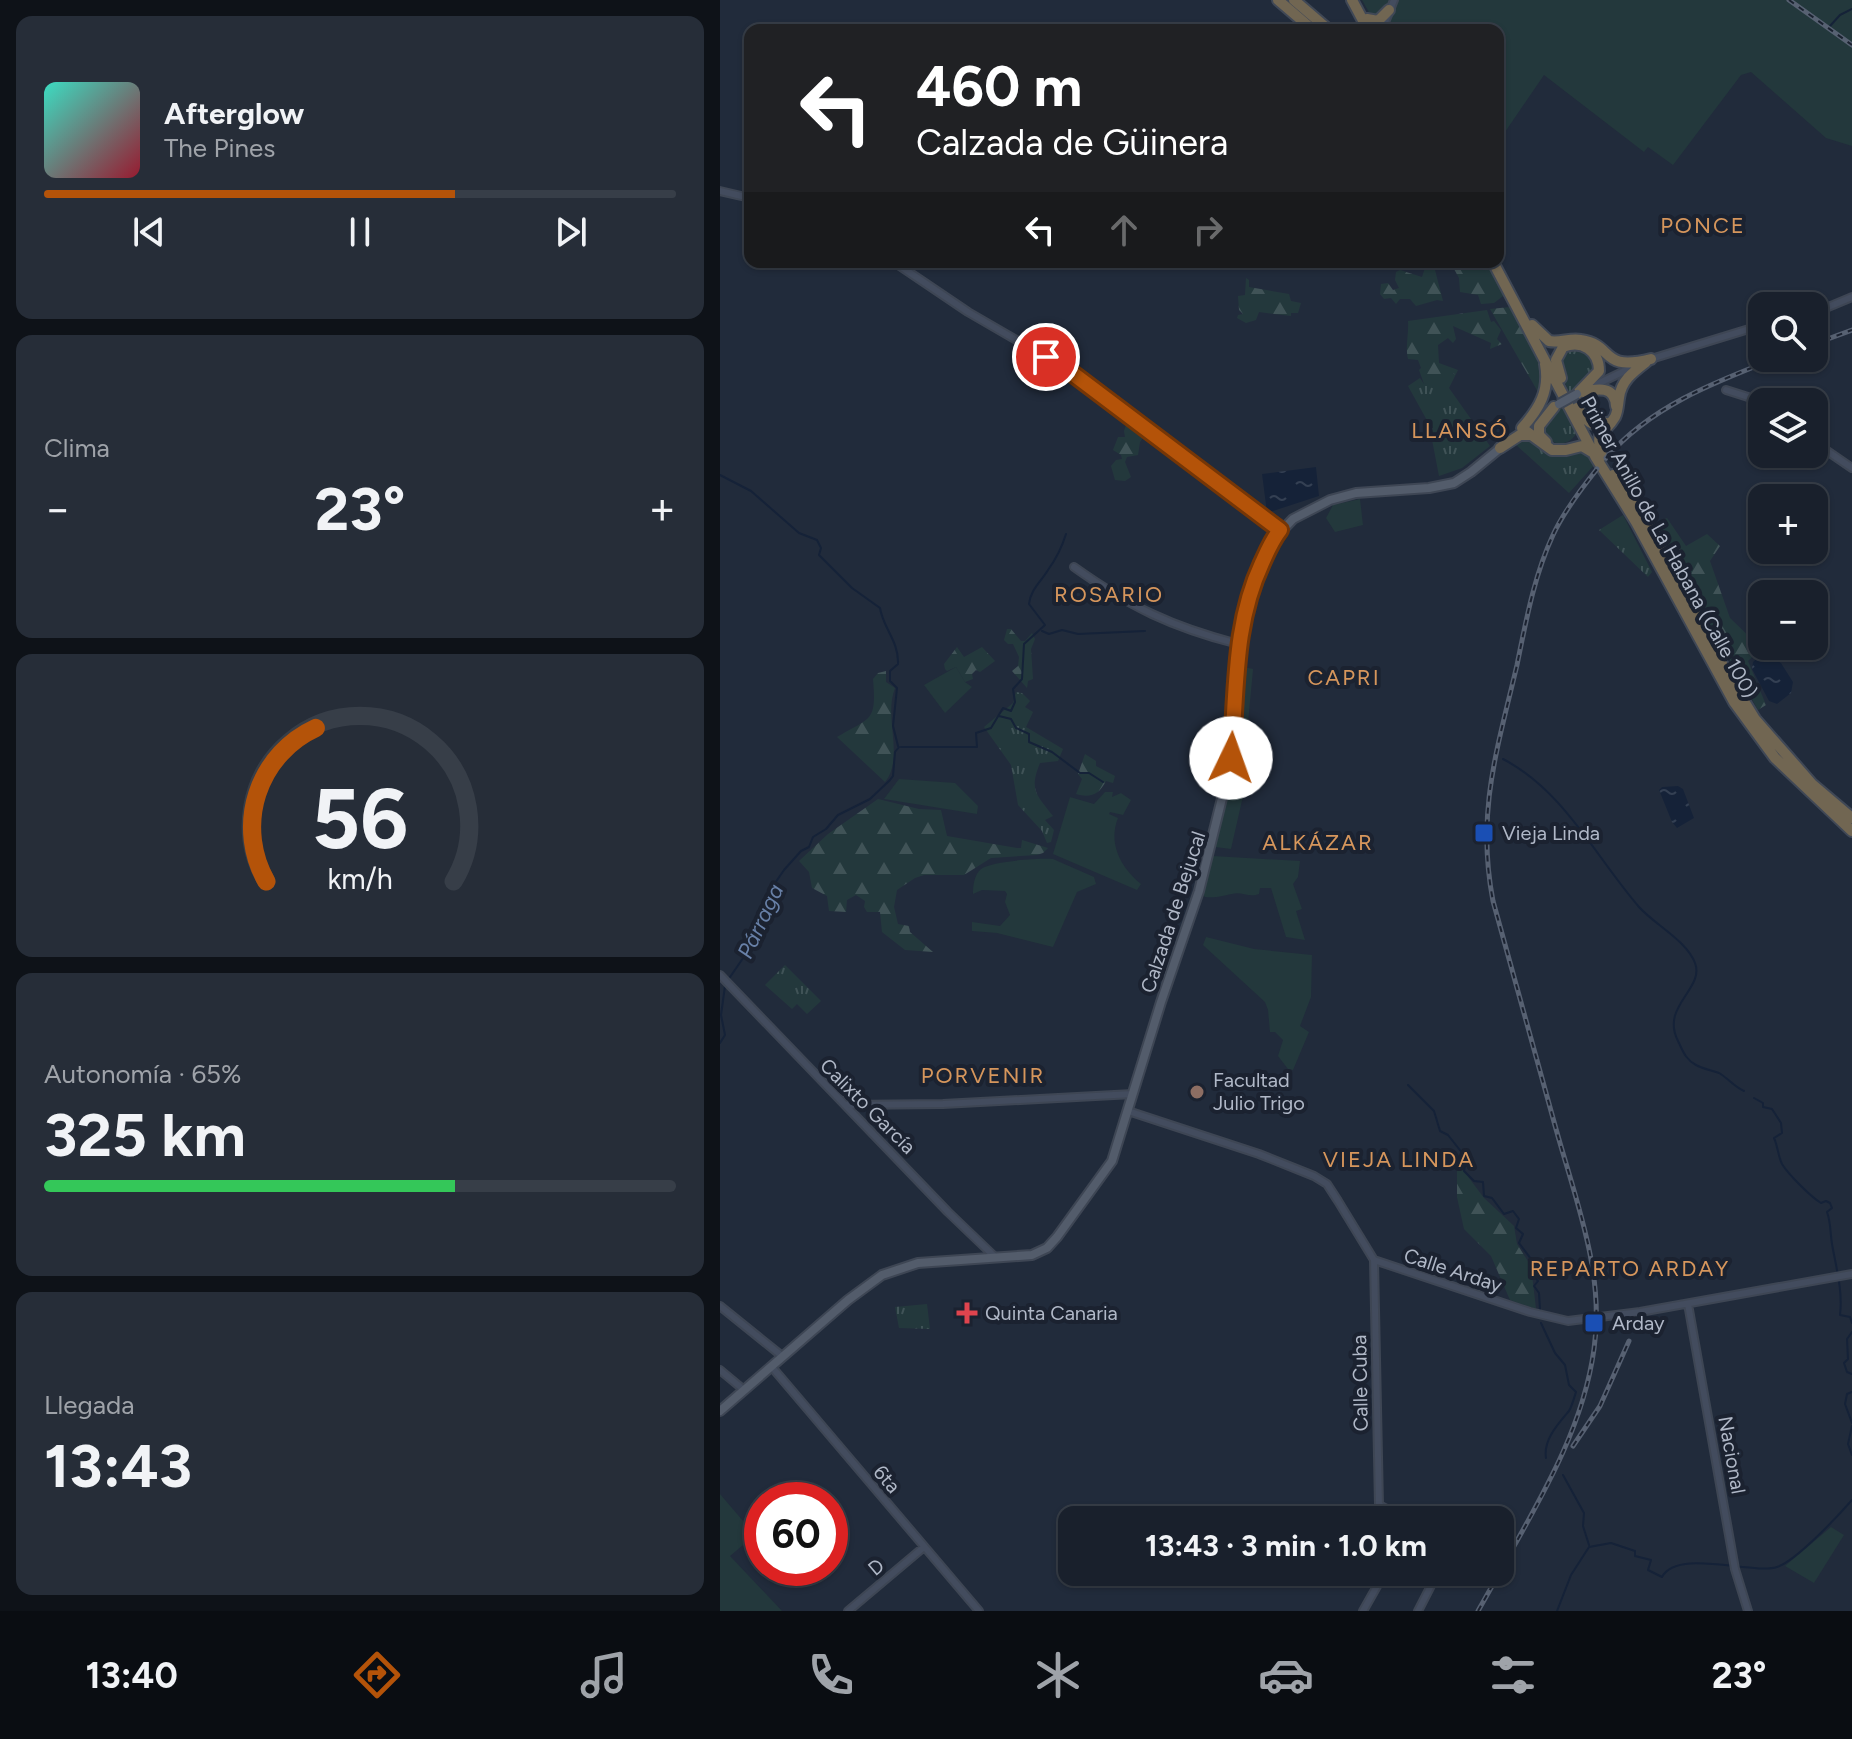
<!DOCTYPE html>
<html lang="es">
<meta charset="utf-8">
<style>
:root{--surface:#19202c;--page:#262d38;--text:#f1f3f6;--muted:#9fa3a9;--line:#373e48;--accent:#b45309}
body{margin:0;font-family:Figtree,sans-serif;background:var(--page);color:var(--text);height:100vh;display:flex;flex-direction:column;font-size:30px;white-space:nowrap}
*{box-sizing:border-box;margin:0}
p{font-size:26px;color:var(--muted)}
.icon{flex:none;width:44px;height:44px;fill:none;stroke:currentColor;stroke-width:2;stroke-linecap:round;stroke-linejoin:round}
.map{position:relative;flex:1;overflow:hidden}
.panel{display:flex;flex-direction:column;gap:16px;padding:16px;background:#0e1218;width:720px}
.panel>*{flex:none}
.guide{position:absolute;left:24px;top:24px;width:760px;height:244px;border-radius:16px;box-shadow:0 2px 6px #0004,0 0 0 2px var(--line);background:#202124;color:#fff;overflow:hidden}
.tools{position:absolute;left:1028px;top:292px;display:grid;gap:16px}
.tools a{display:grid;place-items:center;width:80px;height:80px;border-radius:16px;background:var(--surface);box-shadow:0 2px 6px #0004,0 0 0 2px var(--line);font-size:40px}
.speed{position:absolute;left:24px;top:1482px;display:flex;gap:16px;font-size:40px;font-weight:700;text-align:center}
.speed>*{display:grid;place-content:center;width:104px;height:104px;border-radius:50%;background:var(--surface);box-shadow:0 2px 6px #0004,0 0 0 2px var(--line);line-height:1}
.speed .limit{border:12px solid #d22;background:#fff;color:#111}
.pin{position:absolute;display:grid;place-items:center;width:68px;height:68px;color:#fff;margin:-34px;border:4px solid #fff;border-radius:50%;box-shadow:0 2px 8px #0007}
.me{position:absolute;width:88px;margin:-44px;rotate:3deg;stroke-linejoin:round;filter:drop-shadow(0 0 6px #0008)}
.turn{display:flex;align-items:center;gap:28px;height:168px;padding:0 40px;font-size:36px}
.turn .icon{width:104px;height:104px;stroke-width:2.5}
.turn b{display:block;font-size:56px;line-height:68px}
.lanes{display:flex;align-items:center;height:76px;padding:0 40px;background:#0003;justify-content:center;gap:40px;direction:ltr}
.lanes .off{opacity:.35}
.big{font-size:60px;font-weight:700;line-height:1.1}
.panel .tile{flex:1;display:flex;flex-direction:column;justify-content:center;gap:12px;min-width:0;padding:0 28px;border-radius:16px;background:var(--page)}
.panel .dial{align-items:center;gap:0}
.dial svg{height:208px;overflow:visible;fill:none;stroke:var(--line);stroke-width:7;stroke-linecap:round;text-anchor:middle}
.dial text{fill:var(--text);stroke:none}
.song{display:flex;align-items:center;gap:24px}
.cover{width:96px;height:96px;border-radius:12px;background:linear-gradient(135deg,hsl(170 70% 55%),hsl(350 70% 35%))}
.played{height:8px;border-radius:4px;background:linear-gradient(90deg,var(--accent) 65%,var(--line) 65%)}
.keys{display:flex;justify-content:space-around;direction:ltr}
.heat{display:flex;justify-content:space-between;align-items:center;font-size:44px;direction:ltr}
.charge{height:12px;border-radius:6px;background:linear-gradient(90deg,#34c759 65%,var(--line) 0)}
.trip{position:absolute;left:338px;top:1506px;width:456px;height:80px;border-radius:16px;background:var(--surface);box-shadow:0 2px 6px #0004,0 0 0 2px var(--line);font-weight:700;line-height:80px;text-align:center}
.tab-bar{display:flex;height:128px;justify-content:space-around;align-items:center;background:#0a0d12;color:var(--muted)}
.tab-bar .icon{width:56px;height:56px}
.tab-bar .current{color:var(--accent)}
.tab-bar b{font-size:36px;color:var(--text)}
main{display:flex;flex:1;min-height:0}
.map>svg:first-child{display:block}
</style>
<main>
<section class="panel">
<div class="tile">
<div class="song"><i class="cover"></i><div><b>Afterglow</b><p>The Pines</p></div></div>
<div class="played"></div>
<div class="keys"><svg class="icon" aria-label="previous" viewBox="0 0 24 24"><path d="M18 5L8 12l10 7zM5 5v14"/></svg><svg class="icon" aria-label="pause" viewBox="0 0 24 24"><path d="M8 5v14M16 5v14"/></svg><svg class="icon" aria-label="next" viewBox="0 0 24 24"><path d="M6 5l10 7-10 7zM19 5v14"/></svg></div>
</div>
<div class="tile"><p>Clima</p>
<div class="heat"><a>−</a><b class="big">23°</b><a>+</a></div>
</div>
<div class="tile dial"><svg viewBox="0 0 100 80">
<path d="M14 69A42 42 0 1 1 86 69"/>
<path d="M14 69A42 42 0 0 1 33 10" stroke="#b45309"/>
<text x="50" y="56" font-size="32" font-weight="700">56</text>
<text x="50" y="72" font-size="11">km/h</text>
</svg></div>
<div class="tile"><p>Autonomía · 65%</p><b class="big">325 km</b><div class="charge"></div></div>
<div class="tile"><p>Llegada</p><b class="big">13:43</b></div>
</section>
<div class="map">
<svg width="1132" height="1611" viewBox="0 0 1132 1611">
<defs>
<pattern id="grass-tufts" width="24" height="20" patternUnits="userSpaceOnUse" patternTransform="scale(2)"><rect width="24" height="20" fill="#23383c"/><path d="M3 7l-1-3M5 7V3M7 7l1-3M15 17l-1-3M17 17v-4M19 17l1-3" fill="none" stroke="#405357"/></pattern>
<pattern id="forest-firs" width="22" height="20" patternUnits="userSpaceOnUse" patternTransform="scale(2)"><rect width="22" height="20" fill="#23383c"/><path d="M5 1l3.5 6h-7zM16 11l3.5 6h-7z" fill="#405357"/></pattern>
<pattern id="water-ripples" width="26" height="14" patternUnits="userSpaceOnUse" patternTransform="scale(2)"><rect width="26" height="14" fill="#152238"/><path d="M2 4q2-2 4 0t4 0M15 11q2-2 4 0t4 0" fill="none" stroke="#344053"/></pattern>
</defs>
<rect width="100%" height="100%" fill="#212b3b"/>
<path fill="url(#grass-tufts)" d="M857 349 869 354 877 372 850 394 838 367 847 350Z
M732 373 736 374 729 388 770 446 742 468 719 476 709 424 688 386 700 378 704 384Z
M843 407 847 408 856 434C847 448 833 444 822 436L823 421Z
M807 437 824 449 865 450 876 463 849 493 794 443Z
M903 515 932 572 928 577 879 530Z
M296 692 302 693 310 701 305 707 313 712 306 727 343 749 338 761 320 763C309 790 316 794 333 816L325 820 334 830 331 842 327 843 322 831 298 805 291 765 264 727 293 703Z
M65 965 101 1001 87 1014 77 1004 72 1009 45 985Z
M207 1304 210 1329 179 1328 175 1307Z"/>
<path fill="url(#forest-firs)" d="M707 262H765L784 290 783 296 774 303 761 304 758 295 740 292 739 278 734 269 715 270 723 301 717 300 696 306 690 299H680L676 304 671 298 664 299 660 294 661 284 668 283 673 290 679 288 675 280 676 272 680 270 702 277Z
M526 278 529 280V287L569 294 571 301 581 303 578 313H571V316L539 312 536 320 526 323 517 318 518 315 523 314 519 310 518 296 525 295Z
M790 307 795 312 816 354 823 384 818 392 770 309Z
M767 310 771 322 774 321 781 330 777 339 782 344 770 349 771 343 733 326 736 339 733 343 728 338 718 345 719 363 738 370 736 374 732 373 724 383 716 381 704 384 699 370 701 368 698 360 688 359C685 346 689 334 688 321Z
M407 422 425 435 420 442 418 455 407 457 405 462 411 477 405 481 395 480 391 466 396 460 402 459 401 455 393 450 398 437H405L404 431Z
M947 518 966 546 987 534 1000 546 990 561 1010 618 1041 648 1028 661 1046 705 1038 710 934 524Z
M287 629H291L301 641H305L312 633 315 639 311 649 313 679 308 681 307 688 292 671 298 666 299 657 293 644H288L284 640Z
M237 647 244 657 262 647 275 661 260 672 256 670 252 674 253 679 245 682 236 667 227 671 225 669 224 664Z
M522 667 533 669 526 743 522 756 515 755Z
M166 671V682L175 688C163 718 185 757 165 782L117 737C150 717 157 723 153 679L158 673Z
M365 754 376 761V766L395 776 393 783 386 781C379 795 370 798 356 794L362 779 358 774Z
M158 799 199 809 221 810 227 836 297 848H301L302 840 328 848 323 853 317 855 271 858 244 875H204L195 878 177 890 174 907 178 924 189 926 190 932 213 952 185 950 162 932 160 912H147L144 907 145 901 136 895 127 900 126 912 109 911 107 896 92 888 89 872 79 861 108 834Z
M741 1162 743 1170 764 1198 794 1226 797 1244 811 1266 816 1309 790 1300 771 1256 744 1229 737 1197V1171Z"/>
<path fill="#23383c" d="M642 0H1132V146L1106 138 1031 72 1021 75 953 165 928 147 924 152 824 75 783 135 778 133V30H659Z
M640 499 643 525 615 532 606 518 613 505Z
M236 667 245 682 252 687 225 713 204 685Z
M515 757 531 761 511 849 495 847Z
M179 779 235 783 258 806 257 814 164 799Z
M385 792H393L392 797 401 793 411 800 403 815 390 812 389 814 398 818C388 843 400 867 421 884L417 890 333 854 350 797 374 804Z
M493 856 580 861 578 877 573 884 582 909 576 911 585 940 566 937 551 888H540L539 894C529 898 521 891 512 894 501 896 497 898 485 897L482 893Z
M333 859 374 877 376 884 357 892 333 947 277 933 252 931V922L280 926 290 915 285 902 287 894 285 891 262 890 253 894C253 886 254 875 261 869 272 861 319 858 333 859Z
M486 937 534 949 592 955 591 997 580 1026 589 1032 573 1070 568 1069 558 1056 563 1040 555 1032H550L548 1010 545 1002 483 945Z
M0 1494 35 1535 10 1556 62 1611H0Z
M1111 1527 1124 1535 1094 1583 1065 1566Z"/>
<path fill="url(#water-ripples)" d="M596 467 599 496 547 513 542 474Z
M1046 654 1061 663 1073 682 1071 693 1057 704 1049 701 1032 669 1033 662 1041 655Z
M958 786 963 789 974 818 957 828 952 822 939 790 942 787Z"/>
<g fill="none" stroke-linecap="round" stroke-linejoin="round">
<path stroke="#152238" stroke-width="2" d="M1110 26 1120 15 1132 9
M0 475 31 491 79 533 97 540 101 548 99 555 132 588 160 608C163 628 179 641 178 664L170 671V681L177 688 173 726 178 746
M322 631 329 634 342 630 358 634 425 631
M279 716 291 719 296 728 309 734V742L332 752 360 773H369L383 782
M181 747H257L256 733 271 728 283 708 291 711 295 702 293 689 302 679 304 644 325 625 309 604C311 589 320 583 328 570 336 559 342 547 346 534
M783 759C844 791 875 856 919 907 935 925 966 940 975 963 985 989 940 1006 958 1041 963 1051 965 1059 976 1065 983 1069 991 1070 999 1073 1008 1078 1014 1087 1024 1091
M8 980 30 948 37 922 53 886 64 870 81 851 89 847 93 837 106 829 118 815 150 799 170 780 173 776 175 752 179 747
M0 1043 5 1035 1 1015 5 986
M688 1085 714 1111 720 1131 728 1135 743 1154 740 1159 746 1161 744 1171 754 1181 763 1182 764 1196 772 1198 784 1214 793 1211 799 1219 796 1228 803 1234 799 1243 811 1259 814 1276 818 1281 814 1286 819 1293 820 1310
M1034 1098 1043 1103V1107L1052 1109 1061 1123 1062 1133 1054 1138C1058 1147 1058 1156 1062 1164 1068 1174 1091 1197 1101 1203L1106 1201 1110 1203 1112 1208 1107 1212C1111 1223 1110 1232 1112 1244 1116 1267 1123 1291 1120 1315L1130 1317 1132 1323
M821 1323 835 1353 845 1365 849 1385 856 1392C854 1398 852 1406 849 1411 838 1424 823 1440 826 1458
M1132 1332 1127 1339 1128 1359 1124 1363 1127 1372 1132 1374
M1132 1392 1127 1394 1125 1404 1132 1423
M1132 1426 1128 1444 1132 1455
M843 1475 864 1513 863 1526 869 1545
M837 1611 851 1575 869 1547 891 1543 915 1551V1556L931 1560 928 1570 942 1577C957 1548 1033 1575 1057 1567 1076 1561 1118 1516 1132 1500"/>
<defs>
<path id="secondary" d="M662 30 674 0
M0 191 30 198
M174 262 248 312 348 370 560 530
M1094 313 1132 297
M931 359 1042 325
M869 388 917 365
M1006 390 1028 397 1042 406
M1094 442 1132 468
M354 567C410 607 452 627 518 644
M0 975 228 1212 275 1257
M125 1105 223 1104 413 1094
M408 1111 539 1154 594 1176 607 1184 618 1201 654 1260 659 1505 687 1520
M654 1260 810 1312 848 1321 920 1312 1132 1274
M968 1304 1015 1569 1028 1611
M0 1306 62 1356
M51 1366 259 1611
M0 1370 24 1390
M128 1611 204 1547
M643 1611 665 1572
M698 1611 718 1572"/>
<path id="primary" d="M0 1411 128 1300 162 1275 198 1263 312 1255 327 1248 337 1237 392 1161 441 1002 479 891 510 766 519 634 535 579 553 540 573 519 610 500 636 493 709 488 734 483 751 472 784 445"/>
<path id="highway" d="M558 0 593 30
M574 0 609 30
M632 0 648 30
M647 19 658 21 669 10
M773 262 875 456 916 522 1014 702 1055 758 1132 831
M812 325 829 341C840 343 850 338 861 340 895 345 879 372 931 359
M825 364C830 391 819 409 802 428L832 450H846L862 446 872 452
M841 378 836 360 843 347C862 339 879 351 879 371L857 394
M863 392C878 388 895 386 896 406
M857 408C865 419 872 429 886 423
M826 442 819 435V426L834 407
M780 448 800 435H809
M882 456C874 429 884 436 895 417 898 411 898 404 899 398 901 381 913 372 926 362
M893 475 923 516 1008 675 1035 719 1092 784 1132 818"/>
</defs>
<use href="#secondary" stroke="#3e4654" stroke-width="10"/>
<use href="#primary" stroke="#3e4654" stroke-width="12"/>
<use href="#highway" stroke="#404856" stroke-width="14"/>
<use href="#secondary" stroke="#434c5e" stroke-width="6"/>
<use href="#primary" stroke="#535c6b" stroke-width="8"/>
<use href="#highway" stroke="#716652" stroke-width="10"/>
<defs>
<path id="rail" d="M1069 0 1132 45
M1094 344 1132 330
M886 458C931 406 995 382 1057 358
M853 1446 880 1406 909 1341
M780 1571C819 1501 863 1430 874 1349 885 1274 856 1201 836 1129 815 1053 794 977 773 901 756 813 777 750 797 665 806 621 814 576 833 535 844 511 861 489 877 469
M758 1611 780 1572"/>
</defs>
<use href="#rail" stroke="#576172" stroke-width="5"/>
<use href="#rail" stroke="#1b2230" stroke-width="2" stroke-dasharray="6" stroke-linecap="butt"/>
<defs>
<path id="primary-bridge" d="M839 404 857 394"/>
</defs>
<use href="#primary-bridge" stroke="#3e4654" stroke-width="12" stroke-linecap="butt"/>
<use href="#primary-bridge" stroke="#535c6b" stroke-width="8"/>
</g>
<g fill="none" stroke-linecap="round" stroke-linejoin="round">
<defs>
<path id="route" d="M326 357 348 370 560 530C552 540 547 552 542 563 513 625 517 691 511 758"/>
</defs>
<use href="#route" stroke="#753606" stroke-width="20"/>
<use href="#route" stroke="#b45309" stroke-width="14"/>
</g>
<g fill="#1a4fb4" stroke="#1b2230" stroke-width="3">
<rect x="754" y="823" width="20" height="20" rx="4"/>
<rect x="864" y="1313" width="20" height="20" rx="4"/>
</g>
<circle fill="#8d6e63" stroke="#1b2230" stroke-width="3" cx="477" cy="1092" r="8"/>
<path fill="#e0444e" stroke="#1b2230" stroke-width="3" d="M243 1301h8v8h8v8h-8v8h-8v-8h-8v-8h8z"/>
<g text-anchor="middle" stroke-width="8" stroke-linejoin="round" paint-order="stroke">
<g font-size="20" fill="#b0b8c7" stroke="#1b2230">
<text transform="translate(949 547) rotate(61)" y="7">Primer Anillo de La Habana (Calle 100)</text>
<text transform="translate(453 912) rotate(-72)" y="7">Calzada de Bejucal</text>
<text transform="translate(148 1106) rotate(45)" y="7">Calixto García</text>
<text transform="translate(733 1270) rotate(18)" y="7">Calle Arday</text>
<text transform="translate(640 1383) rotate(-91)" y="7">Calle Cuba</text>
<text transform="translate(1012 1455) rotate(80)" y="7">Nacional</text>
<text transform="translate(167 1479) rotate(50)" y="7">6ta</text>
<text transform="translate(156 1567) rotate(-40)" y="7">D</text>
</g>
<g font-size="20" fill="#b0b8c7" stroke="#1b2230" text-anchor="start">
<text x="782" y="840">Vieja Linda</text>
<text x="493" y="1087">Facultad<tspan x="493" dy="23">Julio Trigo</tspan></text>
<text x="265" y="1320">Quinta Canaria</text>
<text x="892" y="1330">Arday</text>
</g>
<g font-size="22" letter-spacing="2" fill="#d6965c" stroke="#1b2230">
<text x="983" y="233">PONCE</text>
<text x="740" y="438">LLANSÓ</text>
<text x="389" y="602">ROSARIO</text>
<text x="624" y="685">CAPRI</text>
<text x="598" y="850">ALKÁZAR</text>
<text x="263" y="1083">PORVENIR</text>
<text x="679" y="1167">VIEJA LINDA</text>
<text x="910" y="1276">REPARTO ARDAY</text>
</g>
<g font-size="22" font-style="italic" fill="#6880a7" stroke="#1b2230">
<text transform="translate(40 921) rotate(-65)" y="8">Párraga</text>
</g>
</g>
</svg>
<div class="tools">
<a><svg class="icon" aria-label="search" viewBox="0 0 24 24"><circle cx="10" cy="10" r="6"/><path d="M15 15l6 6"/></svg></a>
<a><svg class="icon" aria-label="layers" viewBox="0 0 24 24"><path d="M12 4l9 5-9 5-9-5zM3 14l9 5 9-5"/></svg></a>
<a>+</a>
<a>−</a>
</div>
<div class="speed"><div class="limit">60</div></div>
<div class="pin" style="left:326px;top:357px;background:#d93025"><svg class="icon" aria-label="arrive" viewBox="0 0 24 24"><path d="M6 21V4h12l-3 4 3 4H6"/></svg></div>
<svg class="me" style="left:511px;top:758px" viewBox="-20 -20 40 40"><circle r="19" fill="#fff"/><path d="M0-13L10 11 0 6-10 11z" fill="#b45309"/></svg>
<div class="trip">13:43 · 3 min · 1.0 km</div>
<div class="guide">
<div class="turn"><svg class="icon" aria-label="left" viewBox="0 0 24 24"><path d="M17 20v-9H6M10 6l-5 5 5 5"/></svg><div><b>460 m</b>Calzada de Güinera</div></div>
<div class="lanes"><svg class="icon" aria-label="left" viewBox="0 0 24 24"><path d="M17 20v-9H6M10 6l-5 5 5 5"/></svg><svg class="icon off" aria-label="ahead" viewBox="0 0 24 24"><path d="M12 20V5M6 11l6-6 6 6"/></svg><svg class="icon off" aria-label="right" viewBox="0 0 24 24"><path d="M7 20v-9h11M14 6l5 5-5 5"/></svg></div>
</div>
</div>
</main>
<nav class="tab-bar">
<b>13:40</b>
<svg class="icon current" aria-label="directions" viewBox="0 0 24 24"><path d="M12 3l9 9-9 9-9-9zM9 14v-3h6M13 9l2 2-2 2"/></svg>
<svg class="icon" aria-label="music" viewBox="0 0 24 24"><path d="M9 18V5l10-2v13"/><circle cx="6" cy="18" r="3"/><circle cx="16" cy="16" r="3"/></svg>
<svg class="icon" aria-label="phone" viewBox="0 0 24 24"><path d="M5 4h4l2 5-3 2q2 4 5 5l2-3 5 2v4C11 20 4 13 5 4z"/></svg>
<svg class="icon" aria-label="climate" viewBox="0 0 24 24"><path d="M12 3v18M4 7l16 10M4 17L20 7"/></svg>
<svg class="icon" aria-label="car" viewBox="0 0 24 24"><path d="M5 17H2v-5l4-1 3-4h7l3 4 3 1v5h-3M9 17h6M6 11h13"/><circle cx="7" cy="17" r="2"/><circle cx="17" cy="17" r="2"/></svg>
<svg class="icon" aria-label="filters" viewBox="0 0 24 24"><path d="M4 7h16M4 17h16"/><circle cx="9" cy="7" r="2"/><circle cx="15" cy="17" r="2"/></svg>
<b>23°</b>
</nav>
